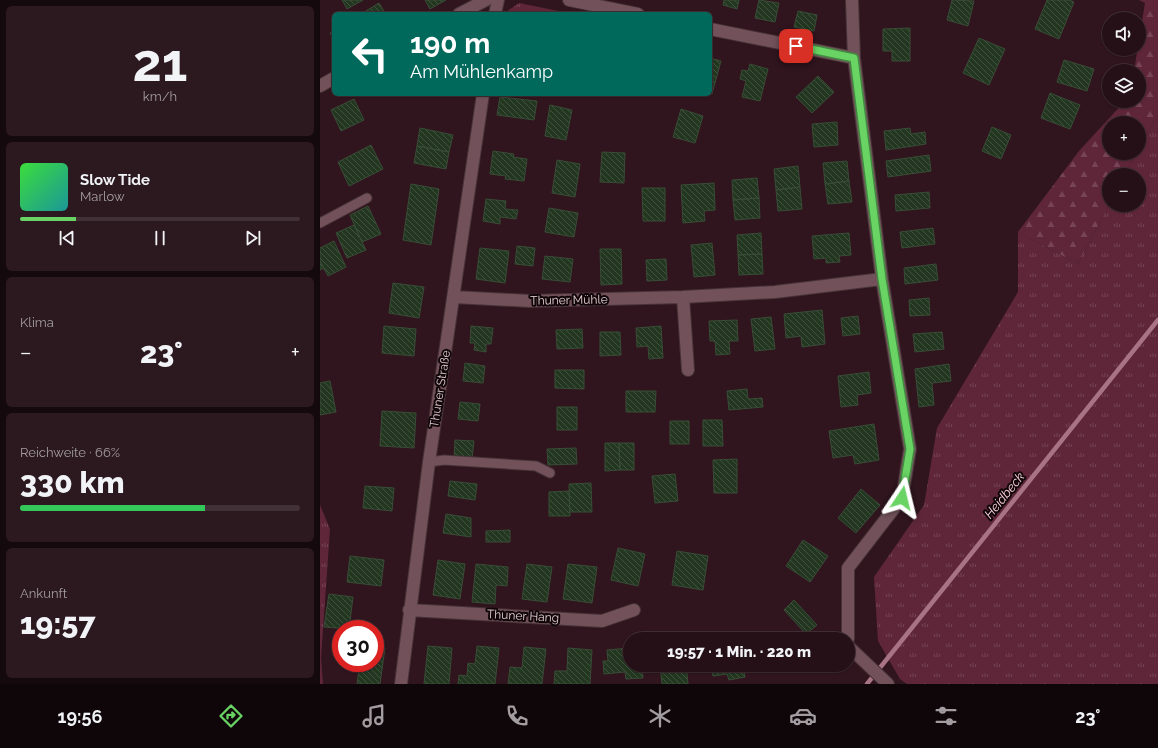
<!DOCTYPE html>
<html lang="de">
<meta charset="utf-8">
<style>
:root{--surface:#241016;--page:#2c191f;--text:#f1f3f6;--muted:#a39da1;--line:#413035;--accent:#69d364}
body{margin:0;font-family:Raleway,sans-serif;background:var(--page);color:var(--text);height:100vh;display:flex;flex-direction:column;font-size:15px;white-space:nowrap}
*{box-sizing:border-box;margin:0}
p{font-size:13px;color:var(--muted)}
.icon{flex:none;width:22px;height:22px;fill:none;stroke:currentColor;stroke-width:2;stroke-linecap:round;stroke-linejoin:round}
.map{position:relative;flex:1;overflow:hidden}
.side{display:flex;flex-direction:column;gap:6px;padding:6px;background:#14090c;width:320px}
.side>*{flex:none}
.top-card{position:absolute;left:12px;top:12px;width:380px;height:84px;border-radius:6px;box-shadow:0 1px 3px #0004,0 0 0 1px var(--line);background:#00695c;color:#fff;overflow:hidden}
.fabs{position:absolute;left:782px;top:12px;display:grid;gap:8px}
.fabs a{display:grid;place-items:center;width:44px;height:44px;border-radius:50%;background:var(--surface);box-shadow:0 1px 3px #0004,0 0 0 1px var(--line);font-size:20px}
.speed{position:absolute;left:12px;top:620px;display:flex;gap:8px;font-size:20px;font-weight:700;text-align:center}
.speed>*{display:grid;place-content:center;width:52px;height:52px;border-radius:50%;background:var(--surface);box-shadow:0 1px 3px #0004,0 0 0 1px var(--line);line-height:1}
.speed .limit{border:6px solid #d22;background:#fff;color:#111}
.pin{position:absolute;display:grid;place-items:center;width:34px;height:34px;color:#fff;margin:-17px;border-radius:8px;box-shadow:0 2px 6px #0006}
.me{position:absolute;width:44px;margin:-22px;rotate:10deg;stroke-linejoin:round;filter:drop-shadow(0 0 3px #0008)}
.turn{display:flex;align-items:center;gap:14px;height:84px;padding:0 12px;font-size:18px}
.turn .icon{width:52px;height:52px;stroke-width:2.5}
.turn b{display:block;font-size:28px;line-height:34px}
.big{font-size:30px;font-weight:800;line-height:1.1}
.side .card{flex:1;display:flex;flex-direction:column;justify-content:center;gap:6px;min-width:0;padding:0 14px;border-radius:6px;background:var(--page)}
.side .dial{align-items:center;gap:0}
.dial b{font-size:52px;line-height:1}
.song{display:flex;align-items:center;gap:12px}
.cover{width:48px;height:48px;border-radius:6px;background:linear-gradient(135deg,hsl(120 70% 55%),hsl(180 70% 35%))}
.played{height:4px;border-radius:2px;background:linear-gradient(90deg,var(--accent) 20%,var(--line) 20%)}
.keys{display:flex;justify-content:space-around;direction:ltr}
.heat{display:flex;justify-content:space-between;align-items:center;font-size:22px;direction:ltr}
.charge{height:6px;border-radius:3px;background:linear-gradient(90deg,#34c759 66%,var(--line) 0)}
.trip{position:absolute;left:303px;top:632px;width:232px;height:40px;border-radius:20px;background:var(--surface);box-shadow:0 1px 3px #0004,0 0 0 1px var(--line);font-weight:800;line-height:40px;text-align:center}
.tab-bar{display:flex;height:64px;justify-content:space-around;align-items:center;background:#0e0609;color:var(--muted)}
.tab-bar .icon{width:28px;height:28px}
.tab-bar .on{color:var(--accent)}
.tab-bar b{font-size:18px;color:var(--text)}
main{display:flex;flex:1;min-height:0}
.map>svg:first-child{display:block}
</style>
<main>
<section class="side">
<div class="card dial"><b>21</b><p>km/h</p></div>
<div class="card">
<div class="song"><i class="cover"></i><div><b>Slow Tide</b><p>Marlow</p></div></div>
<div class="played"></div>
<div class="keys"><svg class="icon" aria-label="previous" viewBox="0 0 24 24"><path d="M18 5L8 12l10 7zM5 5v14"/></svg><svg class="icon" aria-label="pause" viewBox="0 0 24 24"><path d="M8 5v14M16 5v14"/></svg><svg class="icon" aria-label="next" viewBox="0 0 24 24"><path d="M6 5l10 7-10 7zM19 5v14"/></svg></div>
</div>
<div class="card"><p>Klima</p>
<div class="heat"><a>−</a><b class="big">23°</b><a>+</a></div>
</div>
<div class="card"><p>Reichweite · 66%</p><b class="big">330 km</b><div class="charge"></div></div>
<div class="card"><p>Ankunft</p><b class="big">19:57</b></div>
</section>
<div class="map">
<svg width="838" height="684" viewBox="0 0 838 684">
<defs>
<pattern id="grass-tufts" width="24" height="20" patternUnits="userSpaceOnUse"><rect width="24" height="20" fill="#5f263a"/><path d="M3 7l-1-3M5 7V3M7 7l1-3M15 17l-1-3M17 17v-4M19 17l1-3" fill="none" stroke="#764456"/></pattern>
<pattern id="forest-firs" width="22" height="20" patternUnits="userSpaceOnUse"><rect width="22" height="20" fill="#5f263a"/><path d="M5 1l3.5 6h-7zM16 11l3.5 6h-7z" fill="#764456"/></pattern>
<pattern id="building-back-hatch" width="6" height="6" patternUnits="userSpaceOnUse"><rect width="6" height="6" fill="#223620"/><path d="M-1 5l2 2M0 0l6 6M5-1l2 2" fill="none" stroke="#425240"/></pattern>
</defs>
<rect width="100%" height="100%" fill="#30151e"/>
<path fill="url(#grass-tufts)" d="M199 3 253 14H183Z
M838 115V684H587L580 679 558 641 554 577 604 505 617 428 698 292V232L758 264 789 205H819V175H805L816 153H819V147Z
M0 505 10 529 1 658 3 684H0Z"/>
<path fill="url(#forest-firs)" d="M819 0H838V115L819 147V123H789V153H816L805 175H789V205L758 264 698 232 759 151 805 101H819V71H814L825 3Z"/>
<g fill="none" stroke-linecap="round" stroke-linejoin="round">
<path stroke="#a87384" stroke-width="4.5" d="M547 684 838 320"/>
</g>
<path fill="url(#building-back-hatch)" stroke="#384c36" d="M22 0H43L27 9Z
M105 0H126L110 9Z
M404 0H419L417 9 403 5Z
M439 0 459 3 455 22 435 18Z
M632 0 654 1 648 26 627 20Z
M727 0H749L754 2 739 39 715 29Z
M59 3 65 13 63 14H41Z
M478 11 497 15 494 31 474 27Z
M590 28V61H572V51H563V29Z
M14 30V39L10 33Z
M659 38 685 49 669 85 643 73Z
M390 58 401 61 392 94 390 93Z
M744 60 774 69 767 91 737 82Z
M430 64 448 69 440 101 422 97 426 81 420 79 422 70 428 71Z
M498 76 514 92 492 113 476 97Z
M730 93 760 105 750 129 721 118Z
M180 97 217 101 214 120 177 115Z
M34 99 44 120 21 131 11 110Z
M230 105 252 110 246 140 225 136Z
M361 109 383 116 375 143 353 137Z
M517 122 518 145 494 147 492 124Z
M672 127 691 135 681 159 662 151Z
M100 128 133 135 129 152 97 146Z
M590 128 591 134 605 132 606 144 566 150 564 131Z
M51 145 63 169 29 186 18 162Z
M97 146 129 152 126 169 94 163Z
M173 151 194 154 193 157 207 159 204 181 185 179 186 176 170 174Z
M282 152 305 153 304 183 280 182Z
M609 155 611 171 568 177 566 161Z
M237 160 260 164 255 197 232 193Z
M527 161 529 181 505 184 503 163Z
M478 166 480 187 456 190 454 169Z
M437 178 439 198 413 200 412 180Z
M529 181 532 202 508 204 505 184Z
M394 183 395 210 384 211 385 221 363 223 361 185Z
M91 184 119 189 111 245 83 240Z
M480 187 482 209 458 211 456 190Z
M322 188H345V221H323Z
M609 192 610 208 576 211 575 195Z
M439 198 440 218 415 220 413 200Z
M166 199 186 201 185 209 198 210 196 219 180 217V224L163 221Z
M48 206 61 234 42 242 30 215Z
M229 208 258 213 254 237 225 232Z
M34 225 46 250 27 258 16 233Z
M613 228 615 244 582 248 580 232Z
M441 233 442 254 418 255 417 235Z
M529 233 531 255 519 256 520 262 506 263V258L494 259 492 236Z
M14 241 26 267 8 276 0 261V248Z
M392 243 395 275 374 277 371 245Z
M197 246 215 248 213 266 195 264Z
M160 248 189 251 185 283 156 279Z
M280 249H301L302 284 281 285Z
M442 254 443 274 419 275 418 255Z
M225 256 253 259 250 282 222 279Z
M346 259 347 280 327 281 326 260Z
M0 261 4 268 0 270Z
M616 264 618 280 585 284 584 268Z
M73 283 104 287 99 318 69 313Z
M609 298 610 315 590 316 589 300Z
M502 310 505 344 482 347 481 336 466 338 464 314Z
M538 316 540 334 523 336 521 318Z
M451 317 455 349 435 351 431 319Z
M417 320 418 341H409L410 354 396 355 395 341H390L389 321Z
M64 326 96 329 94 356 62 353Z
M151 326 173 328 171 344H166V352L154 350 155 343H150Z
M341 326 343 358 329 359 328 346 317 347 316 328Z
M262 329 263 348 237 349 236 330Z
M280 332H300L301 355 280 356Z
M622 332 624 349 595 352 593 334Z
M145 363 165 366 163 383 143 381Z
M629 364 631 381 612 383 614 405 599 407 595 369Z
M235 370H264V389L235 388Z
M549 372 551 393 537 395 538 405 521 407 518 376Z
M10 381 16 412 0 415V383Z
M427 389 428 399 442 398 443 407 409 410 407 391Z
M306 391H336L335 412H306Z
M140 402 160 404 158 421 138 419Z
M237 407H257V430H237Z
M62 411 96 413 94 448 60 446Z
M383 420H402L403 446H383Z
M350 421H369V444H350Z
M554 424 559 460 535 464 533 455 513 458 509 431Z
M135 440 154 441 152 459 134 458Z
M285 443H299L300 470 285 471Z
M299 443H314V470H300Z
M256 448 257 464 228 465 227 449Z
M417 459V493H394L393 460Z
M355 474 358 501 335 503 332 476Z
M130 481 157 484 155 500 128 496Z
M271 483 272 512H250L249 484Z
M45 486 74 488 72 511 43 508Z
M541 489 560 505 536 533 518 518Z
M249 491 250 516H229V492Z
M126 514 151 518V537L123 533Z
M190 530V542H166V531Z
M483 540 508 556 490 582 466 566Z
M298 548 325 554 318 586 291 580Z
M357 551 388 556 383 590 352 585Z
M30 556 64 560 61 586 27 582Z
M118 560 145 564 140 599 113 595Z
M156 564 188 567 187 586 176 585 175 604 152 602Z
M207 564 232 567 227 602 202 599Z
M248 564 277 567 272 603 243 599Z
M9 594 33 597 29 629 4 627Z
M474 600 497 625 486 634 464 610Z
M55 646 65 648 60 684H37L40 663H55Z
M108 646 132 648 129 684H104Z
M157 646 179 648 175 684H138L139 675 147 676 148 663 155 664Z
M204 647 226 649 222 684H188L190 667 202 668Z
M248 648 272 650 270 684H234L235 671H247Z
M310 648V665H322L323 678 306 679 305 672 284 674 283 661H288L287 650Z
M340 665H366L368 684H342Z
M380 665H423L425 677 409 680 407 674 393 676 392 670 381 672Z"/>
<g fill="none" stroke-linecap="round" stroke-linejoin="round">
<defs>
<path id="lane" d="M0 223 47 198
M109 462 124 460 216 466 230 473"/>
<path id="street" d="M249 0 318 14
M139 14 166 0
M175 14 178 0
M390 29 534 58
M0 86 14 78
M134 297 210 301 363 297 455 292 562 279
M363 297 368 370
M89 610 282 621 314 610
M528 639V568L582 498 590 449 562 279 534 58 532 0
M528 646 568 684
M81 684 109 462 163 94"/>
</defs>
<use href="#lane" stroke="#473338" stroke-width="11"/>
<use href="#street" stroke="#473338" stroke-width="14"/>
<use href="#lane" stroke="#72515a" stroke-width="9"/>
<use href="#street" stroke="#72515a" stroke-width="12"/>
</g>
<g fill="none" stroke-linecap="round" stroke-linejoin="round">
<defs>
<path id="route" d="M476 46 534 58 562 279 590 449 582 498"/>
</defs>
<use href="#route" stroke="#448941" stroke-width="10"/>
<use href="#route" stroke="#69d364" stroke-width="7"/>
</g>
<g text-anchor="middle" stroke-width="4" stroke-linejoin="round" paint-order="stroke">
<g font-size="12" fill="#e1cdd2" stroke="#100508">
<text transform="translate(249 300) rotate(-1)" y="4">Thuner Mühle</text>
<text transform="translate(120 389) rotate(-81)" y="4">Thuner Straße</text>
<text transform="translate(203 616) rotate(3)" y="4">Thuner Hang</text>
</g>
<g font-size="13" font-style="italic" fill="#fad0db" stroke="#100508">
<text transform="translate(684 495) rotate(-51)" y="5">Heidbeck</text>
</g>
</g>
</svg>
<div class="fabs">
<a><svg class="icon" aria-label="sound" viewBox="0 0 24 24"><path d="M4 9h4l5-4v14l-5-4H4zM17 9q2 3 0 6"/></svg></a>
<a><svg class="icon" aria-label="layers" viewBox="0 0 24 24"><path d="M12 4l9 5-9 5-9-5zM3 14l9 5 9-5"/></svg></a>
<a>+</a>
<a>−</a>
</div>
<div class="speed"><div class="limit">30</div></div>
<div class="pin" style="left:476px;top:46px;background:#d93025"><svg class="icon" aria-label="arrive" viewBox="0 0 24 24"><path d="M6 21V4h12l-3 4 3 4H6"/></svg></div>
<svg class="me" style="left:582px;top:498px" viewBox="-20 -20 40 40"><path d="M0-17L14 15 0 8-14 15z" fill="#69d364" stroke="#fff" stroke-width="4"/></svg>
<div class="trip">19:57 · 1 Min. · 220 m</div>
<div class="top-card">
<div class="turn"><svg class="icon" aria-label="left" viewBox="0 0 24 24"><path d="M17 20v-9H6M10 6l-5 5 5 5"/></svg><div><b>190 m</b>Am Mühlenkamp</div></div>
</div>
</div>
</main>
<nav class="tab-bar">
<b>19:56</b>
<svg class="icon on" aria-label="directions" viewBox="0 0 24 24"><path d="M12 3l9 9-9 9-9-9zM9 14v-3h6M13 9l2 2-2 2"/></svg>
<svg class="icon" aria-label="music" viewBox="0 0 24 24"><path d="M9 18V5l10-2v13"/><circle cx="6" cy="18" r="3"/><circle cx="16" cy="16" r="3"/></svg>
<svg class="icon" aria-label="phone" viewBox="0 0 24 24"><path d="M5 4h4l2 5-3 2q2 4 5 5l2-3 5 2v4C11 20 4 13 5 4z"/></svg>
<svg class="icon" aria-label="climate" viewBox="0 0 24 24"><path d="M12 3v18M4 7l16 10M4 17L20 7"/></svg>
<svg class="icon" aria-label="car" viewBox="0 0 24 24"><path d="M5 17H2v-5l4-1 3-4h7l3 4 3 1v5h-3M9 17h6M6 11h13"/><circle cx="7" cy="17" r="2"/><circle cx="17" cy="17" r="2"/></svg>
<svg class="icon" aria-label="filters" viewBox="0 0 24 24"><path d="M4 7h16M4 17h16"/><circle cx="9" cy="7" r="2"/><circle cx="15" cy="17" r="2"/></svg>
<b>23°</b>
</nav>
